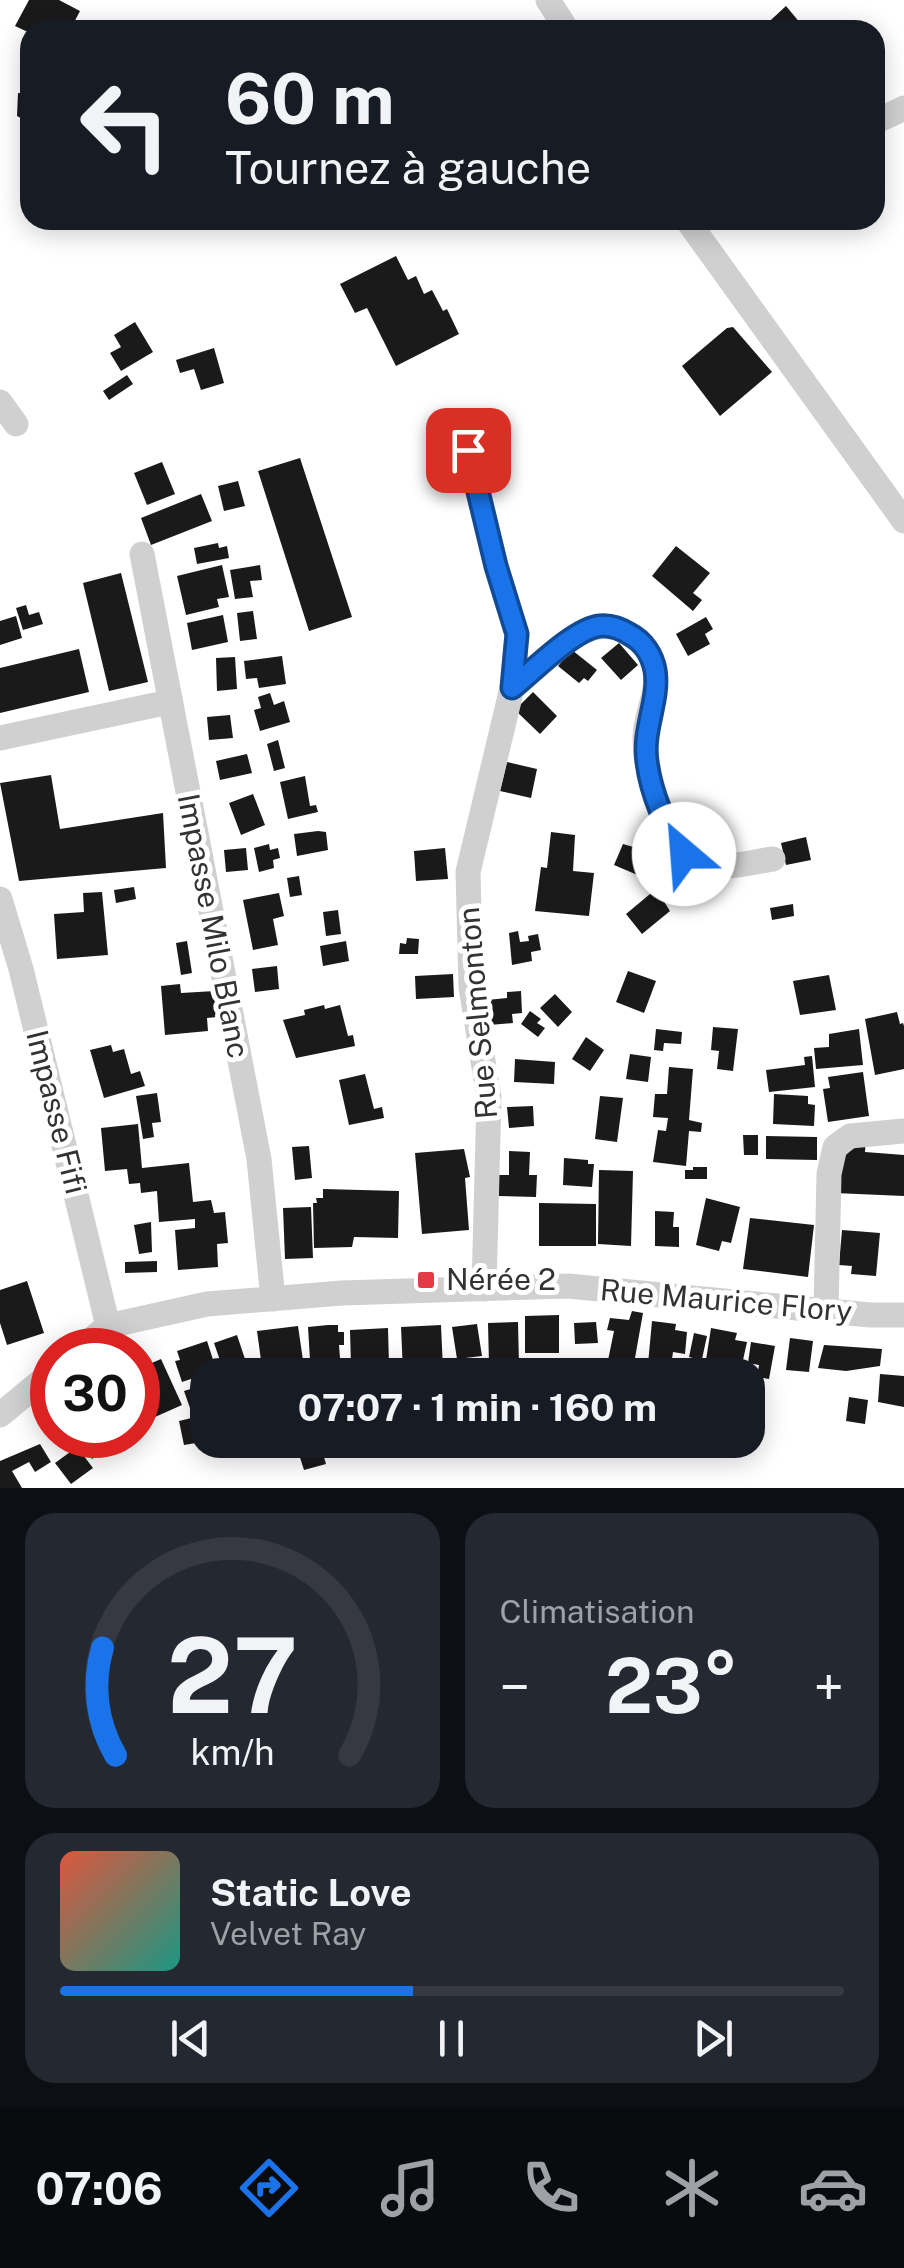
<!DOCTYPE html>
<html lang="fr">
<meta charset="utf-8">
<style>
:root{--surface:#171b24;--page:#242831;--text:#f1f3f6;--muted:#9ea1a6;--line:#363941;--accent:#1a73e8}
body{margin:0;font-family:"Public Sans",sans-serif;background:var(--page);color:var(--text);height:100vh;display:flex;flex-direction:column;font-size:38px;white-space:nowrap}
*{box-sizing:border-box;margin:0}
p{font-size:32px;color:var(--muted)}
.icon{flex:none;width:55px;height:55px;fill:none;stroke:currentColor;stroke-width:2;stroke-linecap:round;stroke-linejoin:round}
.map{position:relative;height:1488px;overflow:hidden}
.sheet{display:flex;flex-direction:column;gap:25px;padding:25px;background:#0d0f14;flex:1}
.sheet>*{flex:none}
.banner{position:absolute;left:20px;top:20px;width:865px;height:210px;border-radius:30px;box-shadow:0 5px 25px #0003;background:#171b24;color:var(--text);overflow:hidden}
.speed{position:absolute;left:30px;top:1328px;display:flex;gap:20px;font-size:50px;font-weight:700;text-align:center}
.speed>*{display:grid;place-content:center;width:130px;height:130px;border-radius:50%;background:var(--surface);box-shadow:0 5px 25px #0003;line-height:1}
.speed .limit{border:15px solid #d22;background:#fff;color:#111}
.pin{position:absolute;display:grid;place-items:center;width:85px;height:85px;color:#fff;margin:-42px;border-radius:20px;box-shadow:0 5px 15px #0006}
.me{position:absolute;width:110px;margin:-55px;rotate:333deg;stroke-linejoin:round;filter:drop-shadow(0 0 8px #0008)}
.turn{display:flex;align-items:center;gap:35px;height:210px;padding:0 40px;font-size:45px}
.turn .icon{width:130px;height:130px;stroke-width:2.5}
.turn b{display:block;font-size:70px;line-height:85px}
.big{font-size:75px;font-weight:700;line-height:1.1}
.sheet .widget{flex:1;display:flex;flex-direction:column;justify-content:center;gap:15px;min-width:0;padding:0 35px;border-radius:30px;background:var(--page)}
.sheet .dial{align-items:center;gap:0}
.dial svg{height:260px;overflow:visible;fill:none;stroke:var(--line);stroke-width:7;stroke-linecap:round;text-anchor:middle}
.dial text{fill:var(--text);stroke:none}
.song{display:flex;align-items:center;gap:30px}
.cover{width:120px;height:120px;border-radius:15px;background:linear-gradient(135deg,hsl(10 70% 55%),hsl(170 70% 35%))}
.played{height:10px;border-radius:5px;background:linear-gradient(90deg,var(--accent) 45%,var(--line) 45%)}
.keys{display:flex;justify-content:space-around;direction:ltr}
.heat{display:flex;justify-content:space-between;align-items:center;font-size:55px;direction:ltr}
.sheet .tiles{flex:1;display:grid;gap:25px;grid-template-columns:1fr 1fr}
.widget:last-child{grid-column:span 2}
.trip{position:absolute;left:190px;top:1358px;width:575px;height:100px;border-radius:30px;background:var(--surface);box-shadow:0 5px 25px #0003;font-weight:700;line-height:100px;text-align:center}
.tab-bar{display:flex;height:160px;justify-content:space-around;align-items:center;background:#090b0e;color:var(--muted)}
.tab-bar .icon{width:70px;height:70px}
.tab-bar .on{color:var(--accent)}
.tab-bar b{font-size:45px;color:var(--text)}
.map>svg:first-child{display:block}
</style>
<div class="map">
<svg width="904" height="1488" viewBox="0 0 904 1488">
<rect width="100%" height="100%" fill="#fff"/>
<path fill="#1a1a1a" d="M29 0H59L80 11 70 30H30V33L15 26Z
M786 6 806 30H760Z
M18 93 30 94V123L17 116Z
M396 256 408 280 416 276 424 294 432 290 443 311 447 309 459 334 396 366 367 308 355 313 340 284Z
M135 322 153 352 121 371 110 353 121 347 114 335Z
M733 327 772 372 720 416 682 366 727 328Z
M214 348 224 383 201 390 194 369 180 373 176 360Z
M127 375 133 384 109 400 103 391Z
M300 458 352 617 309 631 258 471Z
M162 462 175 494 147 505 134 473Z
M238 481 245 506 224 511 218 486Z
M201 494 212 521 151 545 141 518Z
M218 543 219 548 227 546 229 558 197 564 194 548Z
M676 546 710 573 693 593 702 600 693 611 652 576Z
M222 565 229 597 217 599 219 607 186 615 177 576Z
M260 565 262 580 250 581 253 597 235 599 230 570Z
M121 573 148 682 109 691 83 583Z
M26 605 29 615 39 612 43 624 23 630 16 608Z
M253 611 257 639 240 641 237 613Z
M223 615 228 642 192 650 187 623Z
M16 616 22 638 0 645V621Z
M706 617 713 629 705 634 710 644 688 656 676 634Z
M619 643 638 665 621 680 601 658Z
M79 649 89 692 0 713V668Z
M572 650 597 670 588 681 584 678 579 683 558 666Z
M282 656 286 684 259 688 257 678 246 679 244 661Z
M235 657 237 689 217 691 216 658Z
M533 692 557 716 540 734 515 710Z
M270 693 274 705 284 701 290 722 260 731 254 710 261 708 258 697Z
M230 715 233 738 209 740 207 717Z
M278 740 285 768 274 771 267 744Z
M247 754 252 773 220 780 216 761Z
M507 762 537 769 531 798 500 791Z
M51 775 60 829 163 813 166 868 19 881 0 783Z
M305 776 310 806 316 805 318 812 288 819 280 782Z
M253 794 265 825 241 835 229 803Z
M318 831 326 832 328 850 297 856 294 834Z
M551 832 575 835 573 871 594 873 589 916 535 911 541 867 547 868Z
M806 837 811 860 786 865 781 843Z
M269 844 270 850 278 848 280 858 273 860 274 868 259 872 254 848Z
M623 844 657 854 647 879 614 865Z
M246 848 248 870 226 872 224 850Z
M445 848 448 879 416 881 414 851Z
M299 876 302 895 290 897 287 878Z
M134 887 136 899 116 903 114 890Z
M656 889 670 911 642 934 626 914Z
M102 892 108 955 57 959 54 914 84 912 83 893Z
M279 893 284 916 273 919 278 945 253 950 243 900Z
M793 904 794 916 772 920 770 908Z
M338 910 341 934 326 936 323 912Z
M518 931 520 942 529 941 528 936 538 934 541 950 531 952 532 961 512 965 509 933Z
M407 938 419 939 418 954H399L400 943 406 944Z
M187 941 192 973 181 975 176 943Z
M346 941 349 961 323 966 320 946Z
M277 966 279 989 255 992 252 969Z
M628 971 656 981 644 1013 616 1002Z
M453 974 454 997 416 999 415 976Z
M829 975 836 1010 800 1015 793 981Z
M180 984 181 993 215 991 217 1017 207 1018 208 1031 165 1035 161 986Z
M521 991 522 1013 512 1014 513 1023 489 1025 487 1000 507 998V992Z
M555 994 572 1012 558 1027 540 1008Z
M324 1005 325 1009 340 1005 348 1036 353 1035 355 1046 296 1058 283 1020 305 1015 304 1010Z
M530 1011 541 1019 537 1023 545 1028 538 1037 521 1024Z
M897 1012 900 1024 903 1023 904 1026V1069L875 1075 865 1019Z
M713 1027 738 1029 733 1071 717 1069 719 1051 711 1050Z
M656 1029 682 1032 681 1044 664 1043 663 1051 654 1050Z
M859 1029 863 1065 816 1069 814 1048 829 1047V1034Z
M586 1037 604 1050 590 1071 572 1059Z
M111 1045 113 1052 124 1049 131 1074 140 1071 145 1086 104 1098 90 1050Z
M630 1054 651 1057 648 1082 626 1079Z
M812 1056 815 1087 769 1092 766 1070 805 1065 804 1057Z
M515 1059 555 1062 554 1084 514 1082Z
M669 1067 693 1069 689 1120 702 1123 701 1132 689 1131 686 1166 653 1162 658 1130 666 1131 668 1118 653 1117 655 1094H667Z
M863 1072 869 1116 828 1122 823 1089 830 1088 828 1077Z
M365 1074 374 1109 382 1107 384 1118 349 1125 339 1080Z
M157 1093 161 1122 152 1123 154 1137 143 1139 136 1096Z
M774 1094 808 1096V1104L815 1105 814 1126 773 1124Z
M600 1096 623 1098 617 1142 595 1139Z
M533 1106 534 1126 509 1128 507 1107Z
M138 1124 142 1168 189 1163 193 1202 211 1200 214 1213 225 1212 228 1243 217 1244 218 1267 178 1270 175 1230 195 1228V1219L159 1222 157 1191 141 1193 140 1183 129 1184 127 1169 105 1171 101 1128Z
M743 1135H758V1155H744Z
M766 1136 817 1137V1160L766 1159Z
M866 1136 865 1152 904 1155V1196L834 1193V1166Z
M309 1146 312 1178 295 1180 292 1147Z
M464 1149 470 1177 465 1178 469 1230 422 1234 415 1153Z
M509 1151 530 1152 529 1175H537L536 1197 496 1196 497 1175H509Z
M564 1158 588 1160V1164H594L592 1187 563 1185Z
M693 1167H707V1179H685V1170H693Z
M599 1170 633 1171 631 1246 598 1244Z
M323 1189 399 1191 398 1238 354 1237 352 1247 314 1248 313 1203H317L316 1198H323Z
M706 1198 740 1207 731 1243 722 1241 719 1251 696 1245Z
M539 1203 596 1204V1246H539Z
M311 1207 313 1258 285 1259 283 1208Z
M655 1211 674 1212 673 1227H679V1247L655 1246Z
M750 1218 814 1225 808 1277 743 1269Z
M151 1222 152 1252 139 1254 134 1225Z
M842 1230 880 1233 876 1276 851 1274 852 1266 839 1265Z
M157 1261V1272L125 1273V1262Z
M27 1281 44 1333 7 1345 0 1323V1290Z
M632 1311 643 1313 635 1358 639 1359 637 1371 628 1370V1375H617L618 1372 606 1370 614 1331 607 1330 610 1318 629 1320Z
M559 1315V1353H525V1316Z
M652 1321 676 1324 675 1330 687 1332 685 1354 673 1352 671 1366 648 1364Z
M518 1322 519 1365H489L488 1323Z
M596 1322 598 1343 575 1344 574 1323Z
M477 1324 482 1356 457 1359 452 1327Z
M328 1325H338V1332H344V1345H339L340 1358 310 1360 308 1327Z
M441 1325 443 1370 403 1372 401 1327Z
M298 1326 305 1374 263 1375 257 1331Z
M388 1328 389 1365 351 1366 350 1330Z
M711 1328 737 1333 735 1340 747 1342 743 1360 732 1358 729 1375 723 1374 725 1364 709 1361 707 1372 695 1370 697 1359 689 1357 694 1333 707 1336 702 1359 706 1360Z
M237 1335 248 1368 225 1375 214 1343Z
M790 1338 813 1341 809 1372 786 1370Z
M207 1341 218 1375H208V1403L190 1408 184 1391 194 1388 191 1379 182 1382 175 1361 180 1360 177 1351Z
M751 1342 775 1346 769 1379 757 1377 759 1365 748 1363Z
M824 1345 882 1349 880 1366 846 1371 818 1368Z
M161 1359 182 1405 146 1421 138 1402V1369Z
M482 1367 483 1375H445L444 1371Z
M880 1374 904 1376V1407L878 1402Z
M849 1397 868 1400 865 1424 846 1421Z
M208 1414V1441L184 1445 179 1421Z
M74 1435H124L115 1442 118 1447 106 1456 102 1451 92 1459Z
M313 1440H319L326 1464 304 1470 296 1445Z
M435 1440H481L482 1457 435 1458Z
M606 1440H630L629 1452 606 1450Z
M40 1444 51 1462 35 1472 29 1462 12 1471 22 1488H0V1461Z
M77 1447 93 1468 71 1484 55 1463Z"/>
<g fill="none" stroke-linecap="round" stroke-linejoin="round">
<path stroke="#d0d0d0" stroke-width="25" d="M548 0 567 30
M875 122 904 108
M687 220 904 521
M0 402 16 424
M468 450 496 566 517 635 512 688 468 872 471 987 489 1098 484 1289
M142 554 259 1159 273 1299
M512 688C535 670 559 643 585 631 614 617 650 639 655 670 659 693 645 715 645 738 645 774 666 853 704 864 726 870 751 862 773 859
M0 738 169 702
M0 899 21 969 108 1326
M826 1311 829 1174 835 1147 850 1136 904 1131
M79 1350 108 1326 207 1304 342 1293 568 1286 870 1315H904
M0 1415 52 1372"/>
</g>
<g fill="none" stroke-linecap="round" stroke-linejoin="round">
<defs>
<path id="route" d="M468 450 496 566 517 634 512 688C532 672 575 628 600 626 610 625 621 629 629 634 643 641 652 655 655 670 660 700 642 729 647 762 651 794 666 828 684 854"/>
</defs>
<use href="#route" stroke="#114b97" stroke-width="25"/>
<use href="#route" stroke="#1a73e8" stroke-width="18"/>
</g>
<rect fill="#e63946" stroke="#fff" stroke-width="4" x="416" y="1270" width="20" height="20" rx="5"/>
<g text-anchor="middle" stroke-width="10" stroke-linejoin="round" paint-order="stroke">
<g font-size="30" fill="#333" stroke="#fff">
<text transform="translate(213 926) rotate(79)" y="10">Impasse Milo Blanc</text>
<text transform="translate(478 1013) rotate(-95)" y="10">Rue Selmonton</text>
<text transform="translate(56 1112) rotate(76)" y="10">Impasse Fifi</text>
<text transform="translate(726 1301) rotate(5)" y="10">Rue Maurice Flory</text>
</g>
<g font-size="30" fill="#333" stroke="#fff" text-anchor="start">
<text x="446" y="1290">Nérée 2</text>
</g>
</g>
</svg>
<div class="speed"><div class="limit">30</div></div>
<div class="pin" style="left:468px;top:450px;background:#d93025"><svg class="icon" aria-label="arrive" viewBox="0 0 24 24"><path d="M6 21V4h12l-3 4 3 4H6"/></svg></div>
<svg class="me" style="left:684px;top:854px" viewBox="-20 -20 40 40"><circle r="19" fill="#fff"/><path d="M0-13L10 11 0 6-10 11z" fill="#1a73e8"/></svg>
<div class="trip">07:07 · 1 min · 160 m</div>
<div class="banner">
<div class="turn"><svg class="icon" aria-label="left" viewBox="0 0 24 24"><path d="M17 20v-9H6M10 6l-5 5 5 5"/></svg><div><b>60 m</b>Tournez à gauche</div></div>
</div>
</div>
<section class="sheet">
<div class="tiles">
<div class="widget dial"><svg viewBox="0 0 100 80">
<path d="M14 69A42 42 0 1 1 86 69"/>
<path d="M14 69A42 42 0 0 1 10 36" stroke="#1a73e8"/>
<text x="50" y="56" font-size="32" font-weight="700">27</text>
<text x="50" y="72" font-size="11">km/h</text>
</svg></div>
<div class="widget"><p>Climatisation</p>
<div class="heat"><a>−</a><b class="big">23°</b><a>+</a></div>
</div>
<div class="widget">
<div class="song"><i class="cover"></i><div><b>Static Love</b><p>Velvet Ray</p></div></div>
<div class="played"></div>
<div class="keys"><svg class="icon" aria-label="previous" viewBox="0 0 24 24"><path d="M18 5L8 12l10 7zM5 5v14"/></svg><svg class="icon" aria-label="pause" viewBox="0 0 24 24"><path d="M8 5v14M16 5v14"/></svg><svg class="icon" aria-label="next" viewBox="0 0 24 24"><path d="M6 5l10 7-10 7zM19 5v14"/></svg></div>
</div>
</div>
</section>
<nav class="tab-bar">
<b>07:06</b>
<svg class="icon on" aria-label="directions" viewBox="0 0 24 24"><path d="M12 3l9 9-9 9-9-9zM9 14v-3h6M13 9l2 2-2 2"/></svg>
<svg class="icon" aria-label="music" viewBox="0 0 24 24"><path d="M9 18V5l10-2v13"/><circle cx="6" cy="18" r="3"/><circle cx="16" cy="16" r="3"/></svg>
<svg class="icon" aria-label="phone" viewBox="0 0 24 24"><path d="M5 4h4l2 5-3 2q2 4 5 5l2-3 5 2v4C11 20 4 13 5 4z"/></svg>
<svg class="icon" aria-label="climate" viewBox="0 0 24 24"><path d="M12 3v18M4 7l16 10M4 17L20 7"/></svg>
<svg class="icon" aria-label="car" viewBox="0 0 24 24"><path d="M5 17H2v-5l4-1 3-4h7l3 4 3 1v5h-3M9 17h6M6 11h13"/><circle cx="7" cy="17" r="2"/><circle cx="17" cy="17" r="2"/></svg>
</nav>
